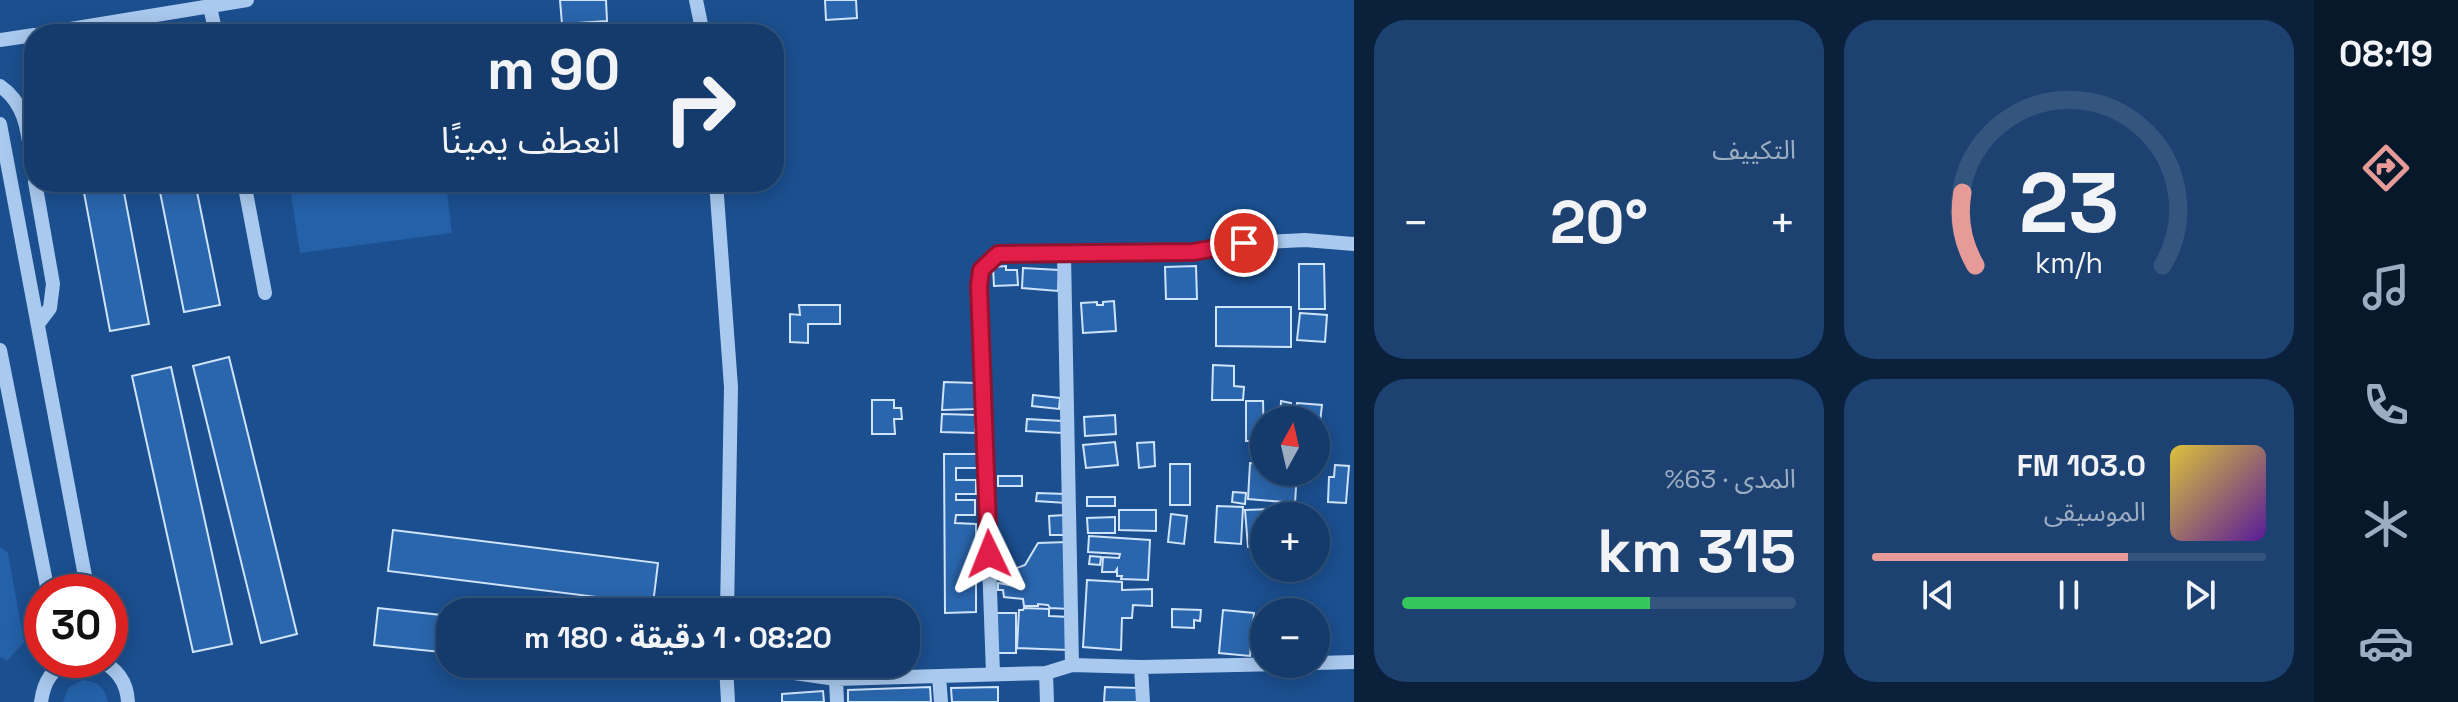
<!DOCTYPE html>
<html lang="ar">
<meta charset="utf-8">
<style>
:root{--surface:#143b6b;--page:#1d4271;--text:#f1f3f6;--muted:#9dadc1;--line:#33557e;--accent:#e69b98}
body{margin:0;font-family:"Space Grotesk","Noto Sans Arabic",sans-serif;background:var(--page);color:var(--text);direction:rtl;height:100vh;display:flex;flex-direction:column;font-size:30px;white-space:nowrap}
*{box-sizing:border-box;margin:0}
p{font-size:26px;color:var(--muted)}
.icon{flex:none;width:44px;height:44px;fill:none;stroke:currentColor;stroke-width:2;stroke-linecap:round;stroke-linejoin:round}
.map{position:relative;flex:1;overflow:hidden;direction:ltr}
.panel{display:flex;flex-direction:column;gap:20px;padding:20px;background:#0b203b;width:960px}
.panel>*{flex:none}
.guide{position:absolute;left:24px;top:24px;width:760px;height:168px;border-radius:32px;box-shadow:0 4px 20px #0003,0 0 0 2px var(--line);direction:rtl;background:#143b6b;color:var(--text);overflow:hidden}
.needle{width:52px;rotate:8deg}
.tools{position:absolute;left:1250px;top:406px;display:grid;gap:16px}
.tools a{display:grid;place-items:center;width:80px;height:80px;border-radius:50%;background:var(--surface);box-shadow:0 4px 20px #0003,0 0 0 2px var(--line);font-size:40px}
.speed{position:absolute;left:24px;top:574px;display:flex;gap:16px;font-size:40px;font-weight:700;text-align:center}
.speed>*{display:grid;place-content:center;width:104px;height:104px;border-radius:50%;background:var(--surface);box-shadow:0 4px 20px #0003,0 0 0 2px var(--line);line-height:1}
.speed .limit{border:12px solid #d22;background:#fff;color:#111}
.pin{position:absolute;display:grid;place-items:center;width:68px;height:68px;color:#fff;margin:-34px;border:4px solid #fff;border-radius:50%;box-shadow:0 2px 8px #0007}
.me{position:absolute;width:88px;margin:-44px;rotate:358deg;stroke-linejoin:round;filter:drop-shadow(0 0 6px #0008)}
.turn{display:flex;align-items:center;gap:28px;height:168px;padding:0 32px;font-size:36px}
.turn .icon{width:104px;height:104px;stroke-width:2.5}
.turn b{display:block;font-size:56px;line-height:68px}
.big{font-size:60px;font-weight:700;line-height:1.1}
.panel .card{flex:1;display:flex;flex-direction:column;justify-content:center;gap:12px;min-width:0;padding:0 28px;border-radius:32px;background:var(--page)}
.panel .dial{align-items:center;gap:0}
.dial svg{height:208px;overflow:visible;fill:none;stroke:var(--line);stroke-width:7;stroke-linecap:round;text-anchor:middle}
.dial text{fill:var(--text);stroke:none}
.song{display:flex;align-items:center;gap:24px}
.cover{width:96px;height:96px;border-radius:12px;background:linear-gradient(135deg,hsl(50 70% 55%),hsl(270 70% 35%))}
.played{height:8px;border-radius:4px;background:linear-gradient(90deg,var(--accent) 65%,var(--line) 65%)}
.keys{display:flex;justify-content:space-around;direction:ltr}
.heat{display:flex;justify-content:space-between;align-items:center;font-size:44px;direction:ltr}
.charge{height:12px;border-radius:6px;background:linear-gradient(90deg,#34c759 63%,var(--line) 0)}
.panel .tiles{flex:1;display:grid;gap:20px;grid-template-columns:repeat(2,1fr)}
.trip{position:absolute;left:436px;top:598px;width:484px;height:80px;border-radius:32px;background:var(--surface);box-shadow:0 4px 20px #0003,0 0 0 2px var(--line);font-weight:700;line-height:80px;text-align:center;direction:rtl}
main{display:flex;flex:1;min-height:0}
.menu{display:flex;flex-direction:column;width:144px;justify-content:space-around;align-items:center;background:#08182b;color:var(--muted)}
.menu .icon{width:56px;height:56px}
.menu .selected{color:var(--accent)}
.menu b{font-size:36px;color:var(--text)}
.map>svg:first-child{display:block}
</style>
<main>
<nav class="menu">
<b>08:19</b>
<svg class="icon selected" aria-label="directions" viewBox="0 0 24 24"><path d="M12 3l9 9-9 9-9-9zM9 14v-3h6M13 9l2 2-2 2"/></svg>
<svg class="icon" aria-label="music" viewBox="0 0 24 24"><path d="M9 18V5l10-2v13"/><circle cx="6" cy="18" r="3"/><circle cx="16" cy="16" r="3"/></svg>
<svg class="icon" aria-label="phone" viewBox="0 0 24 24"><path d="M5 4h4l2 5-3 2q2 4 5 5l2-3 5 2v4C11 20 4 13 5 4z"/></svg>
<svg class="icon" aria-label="climate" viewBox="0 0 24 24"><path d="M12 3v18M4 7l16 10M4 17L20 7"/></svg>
<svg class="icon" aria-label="car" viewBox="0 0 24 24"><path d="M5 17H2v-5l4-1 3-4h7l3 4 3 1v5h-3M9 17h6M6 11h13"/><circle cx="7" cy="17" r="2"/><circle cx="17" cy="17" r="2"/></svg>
</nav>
<section class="panel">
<div class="tiles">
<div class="card dial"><svg viewBox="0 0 100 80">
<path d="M14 69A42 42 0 1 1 86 69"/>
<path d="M14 69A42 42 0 0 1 9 41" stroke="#e69b98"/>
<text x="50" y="56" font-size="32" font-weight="700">23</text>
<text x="50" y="72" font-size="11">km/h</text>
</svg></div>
<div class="card"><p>التكييف</p>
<div class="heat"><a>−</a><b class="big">20°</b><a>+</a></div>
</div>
<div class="card">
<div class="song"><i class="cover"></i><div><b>103.0 FM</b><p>الموسيقى</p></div></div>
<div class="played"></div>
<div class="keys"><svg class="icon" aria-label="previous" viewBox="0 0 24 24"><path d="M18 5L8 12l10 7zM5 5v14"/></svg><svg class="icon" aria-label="pause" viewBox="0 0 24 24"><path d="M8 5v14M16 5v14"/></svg><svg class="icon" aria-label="next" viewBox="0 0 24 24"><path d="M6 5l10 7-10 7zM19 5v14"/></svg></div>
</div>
<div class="card"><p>المدى · 63%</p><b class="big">315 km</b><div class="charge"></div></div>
</div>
</section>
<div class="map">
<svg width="1354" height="702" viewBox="0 0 1354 702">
<rect width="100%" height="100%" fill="#1b4f8f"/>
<path fill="#2461a8" d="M289 182H446L452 233 300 253Z
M0 547 8 553 24 642 7 661 0 657Z
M83 680C98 681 105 688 108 702H63L69 687Z"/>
<path fill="#2a66ad" stroke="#cfe3fa" stroke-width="2" d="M560 0H606L607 21 562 24Z
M825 0H856L857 18 826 20Z
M82 182H122L149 324 110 331Z
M158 182H195L220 305 184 312Z
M1299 264H1324L1325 309H1299Z
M1006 266V270H1017L1018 285 994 286 993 267Z
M1196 266 1197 299H1166L1165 267Z
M1023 268 1059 270 1058 291 1022 288Z
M1114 301 1116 331 1083 333 1081 303 1097 302V305H1103V302Z
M799 305H840V324H808V343L790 342V314L800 315Z
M1216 307H1291V347L1216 346Z
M1300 313 1327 315 1325 342 1297 340Z
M229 357 297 634 261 643 193 366Z
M1213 365 1234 366V386L1244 387 1243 400H1212Z
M171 367 232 644 193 652 132 376Z
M944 382 976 383 975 409 942 410Z
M1033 395 1060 398 1059 409 1032 406Z
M872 400H894V408H901L902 419H894L895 434H872Z
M1246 401H1263L1264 441H1246Z
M1281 401 1291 403 1290 420H1280Z
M1297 403 1322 405 1319 431H1316V420H1295Z
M942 414 976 415 975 433 941 432Z
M1115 415 1116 434 1085 436 1084 417Z
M1027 419 1062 421V433L1026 431Z
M1115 442 1118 465 1086 468 1083 445Z
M1154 442 1155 466 1139 468 1137 443Z
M944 454H977V468H956V480H976V494H956V500H975V515H956L955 523 976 524V612L945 613Z
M1250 463 1264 464V472H1297L1295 503 1248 499Z
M1170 464H1190V505H1170Z
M1335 465 1349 466 1346 503 1328 502 1329 477H1334Z
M998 476H1022V486H998Z
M1233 492 1246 493 1245 504 1232 502Z
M1037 493 1066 494V503L1036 501Z
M1087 497H1115V506H1087Z
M1217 506 1243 507 1241 544 1215 542Z
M1273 508 1309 509V516H1273Z
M1271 509V516H1264V546L1248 547 1245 510Z
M1119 510H1156V531L1119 530Z
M1171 514 1187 516 1184 544 1168 542Z
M1065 515 1066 535H1050L1049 516Z
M1115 517V533H1088L1087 518Z
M393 530 658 563 653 604 388 571Z
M1089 536 1150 540 1148 580 1121 579 1122 576H1117V569L1115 572H1102L1103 557 1119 558 1120 554 1088 552Z
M1067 542 1069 609 1050 608 1048 605 1038 604V606H1024L1023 599 1004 597 1003 590H998V583L1014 586V569L1025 565 1038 543Z
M1090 556 1101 557 1100 565 1089 564Z
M1087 580 1122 582V590L1152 589V606L1133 605 1132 618H1122L1121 650 1083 647Z
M378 608 450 616V653L374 645Z
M1024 608 1049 609V616L1070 617 1068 650 1017 648 1019 610H1023Z
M1172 609 1201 610 1200 621 1194 620V628L1172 627Z
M1223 610 1254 613 1250 656 1219 653Z
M997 613H1016V653H996Z
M555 664H641L640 673Z
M930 687 931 702H848V690Z
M998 687V702H952L951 688Z
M1105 687 1138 688V702H1104Z
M823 691 824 702H782V694Z"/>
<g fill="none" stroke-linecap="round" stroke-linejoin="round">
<path stroke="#a9c9ee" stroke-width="14" d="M696 0 703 34
M210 7 216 34
M40 34 247 0
M0 40 34 35
M0 86C30 106 28 142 34 175
M0 124 88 592
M35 182 53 284 50 308 38 324
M244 182 265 293
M716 182 731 387 727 612
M1064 255 1072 665
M0 350 48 592
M98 660C117 668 127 682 128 702
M1316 663 1354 662
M726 664 728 702
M730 664 836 679 1046 673 1072 665 1141 667 1278 664
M1141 667 1143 702
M993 673 979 286 981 270 998 254 1193 252 1244 243 1305 240 1354 244
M1046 673 1047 702
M939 676 941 702
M836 679 837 702
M41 702C44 681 52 668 72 660"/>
</g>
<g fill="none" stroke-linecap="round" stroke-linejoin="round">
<defs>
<path id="route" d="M989 554 979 286 981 270 998 254 1193 252 1244 243"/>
</defs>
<use href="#route" stroke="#92132f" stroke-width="20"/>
<use href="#route" stroke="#e11d48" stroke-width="14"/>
</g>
</svg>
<div class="tools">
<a><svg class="needle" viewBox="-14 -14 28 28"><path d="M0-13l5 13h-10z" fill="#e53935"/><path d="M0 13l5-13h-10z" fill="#9dadc1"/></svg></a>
<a>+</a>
<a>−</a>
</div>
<div class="speed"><div class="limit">30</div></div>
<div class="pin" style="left:1244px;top:243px;background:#d93025"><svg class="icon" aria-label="arrive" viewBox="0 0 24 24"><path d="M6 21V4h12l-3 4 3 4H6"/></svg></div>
<svg class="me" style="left:989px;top:554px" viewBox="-20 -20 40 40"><path d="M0-17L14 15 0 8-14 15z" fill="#e11d48" stroke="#fff" stroke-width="4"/></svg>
<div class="trip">08:20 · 1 دقيقة · 180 m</div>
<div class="guide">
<div class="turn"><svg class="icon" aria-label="right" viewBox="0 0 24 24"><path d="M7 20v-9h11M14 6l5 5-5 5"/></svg><div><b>90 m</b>انعطف يمينًا</div></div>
</div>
</div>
</main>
